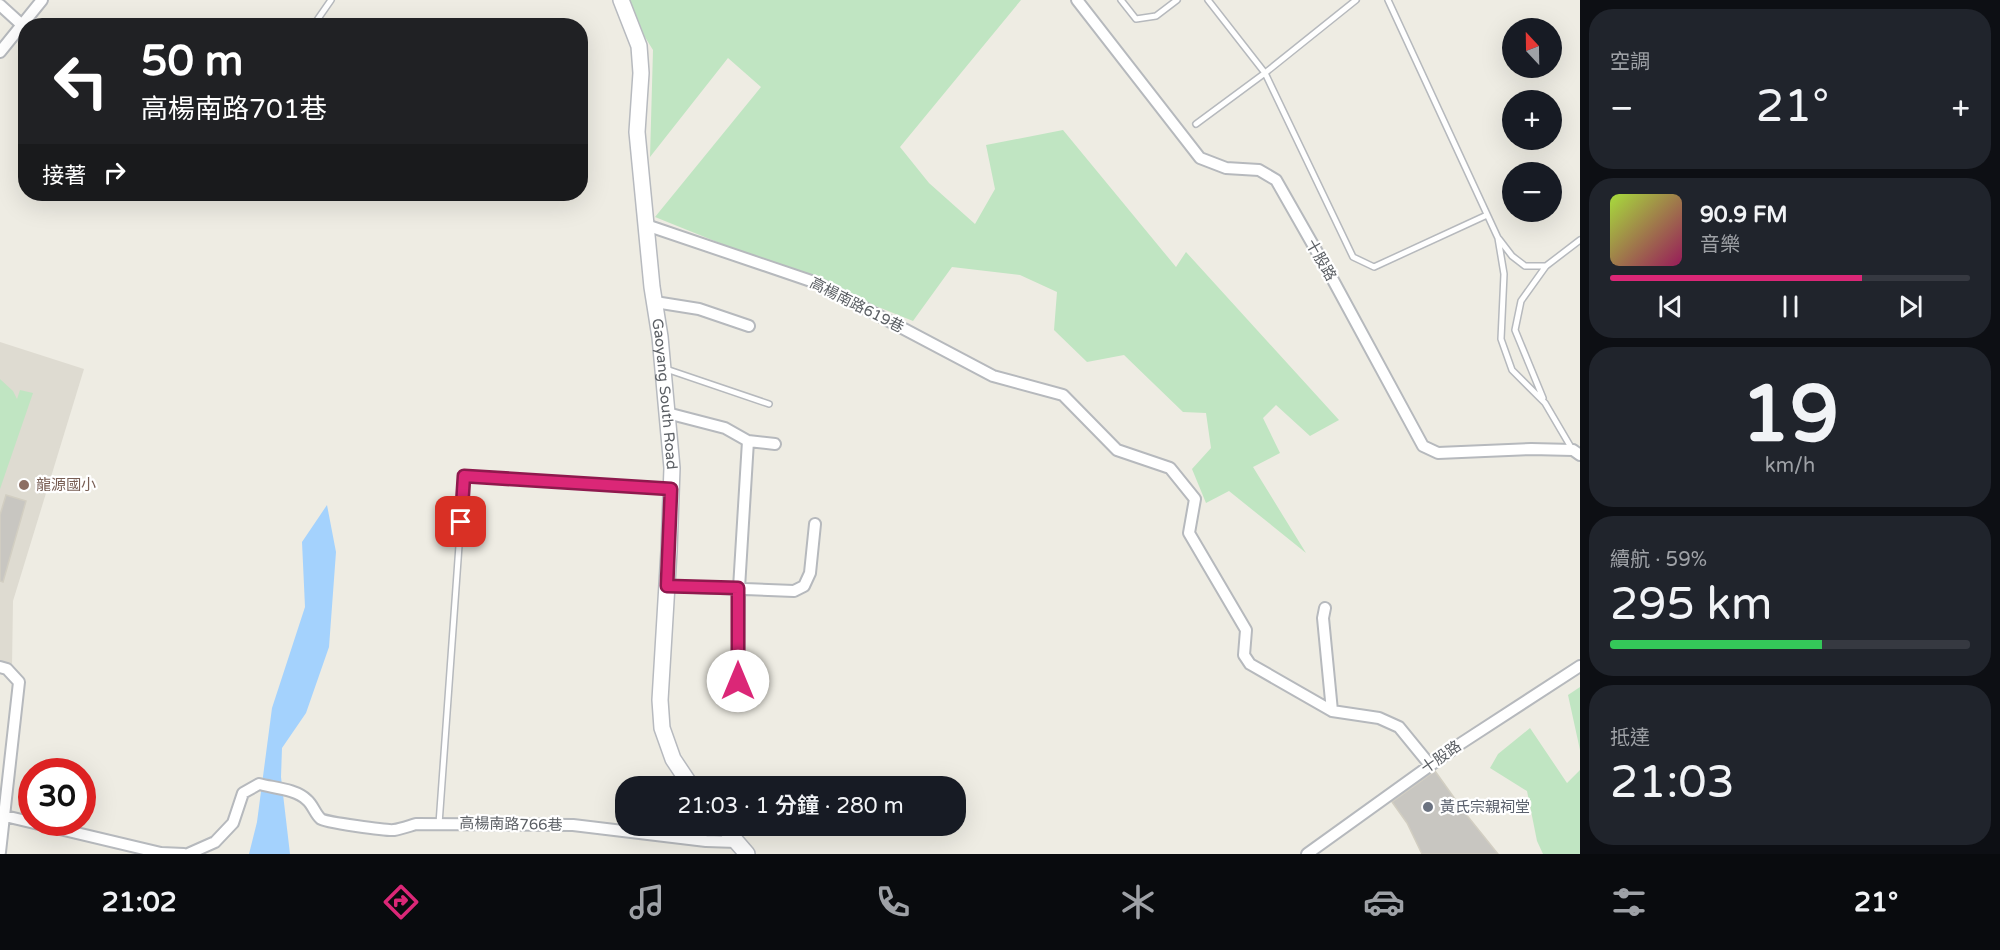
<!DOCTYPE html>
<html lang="zh-TW">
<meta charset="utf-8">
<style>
:root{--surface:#171b24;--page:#20242c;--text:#f1f3f6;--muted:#9ea1a6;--line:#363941;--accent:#db2777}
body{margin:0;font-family:"Varela Round","Noto Sans TC",sans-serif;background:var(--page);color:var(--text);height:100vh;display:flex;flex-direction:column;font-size:22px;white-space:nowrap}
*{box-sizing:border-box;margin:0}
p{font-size:20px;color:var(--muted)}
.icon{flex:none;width:33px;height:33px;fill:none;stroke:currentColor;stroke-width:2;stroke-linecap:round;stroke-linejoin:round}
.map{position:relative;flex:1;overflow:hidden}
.sheet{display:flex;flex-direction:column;gap:9px;padding:9px;background:#0d0f14;width:420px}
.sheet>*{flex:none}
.guide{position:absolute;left:18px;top:18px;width:570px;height:183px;border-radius:24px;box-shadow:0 6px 24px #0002;background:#202124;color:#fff;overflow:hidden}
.needle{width:39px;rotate:338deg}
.tools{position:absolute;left:1502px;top:18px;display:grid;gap:12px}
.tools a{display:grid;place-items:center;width:60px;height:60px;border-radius:50%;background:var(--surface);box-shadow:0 6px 24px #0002;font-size:30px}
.speed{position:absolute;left:18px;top:758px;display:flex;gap:12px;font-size:30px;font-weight:700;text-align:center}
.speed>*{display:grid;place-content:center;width:78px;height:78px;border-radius:50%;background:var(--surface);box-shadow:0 6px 24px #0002;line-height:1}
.speed .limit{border:9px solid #d22;background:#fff;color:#111}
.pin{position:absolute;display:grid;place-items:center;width:51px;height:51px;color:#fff;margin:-26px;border-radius:12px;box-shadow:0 3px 9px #0006}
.me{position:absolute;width:66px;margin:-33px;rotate:0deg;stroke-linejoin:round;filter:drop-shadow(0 0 4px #0008)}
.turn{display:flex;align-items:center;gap:21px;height:126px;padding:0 24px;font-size:27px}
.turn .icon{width:78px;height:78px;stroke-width:2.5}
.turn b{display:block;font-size:42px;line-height:51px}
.then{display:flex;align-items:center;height:57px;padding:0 24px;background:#0003;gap:12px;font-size:22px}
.big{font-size:45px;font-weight:600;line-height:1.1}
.sheet .widget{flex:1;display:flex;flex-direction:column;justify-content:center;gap:9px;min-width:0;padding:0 21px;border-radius:24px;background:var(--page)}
.sheet .dial{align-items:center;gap:0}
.dial b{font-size:78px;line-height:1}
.song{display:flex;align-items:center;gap:18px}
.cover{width:72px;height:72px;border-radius:9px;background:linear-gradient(135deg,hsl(80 70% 55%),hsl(330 70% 35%))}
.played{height:6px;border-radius:3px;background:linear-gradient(90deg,var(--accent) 70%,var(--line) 70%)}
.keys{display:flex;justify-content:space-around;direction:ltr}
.heat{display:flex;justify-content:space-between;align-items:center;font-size:33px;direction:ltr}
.charge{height:9px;border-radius:4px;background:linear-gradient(90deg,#34c759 59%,var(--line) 0)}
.trip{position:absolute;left:615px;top:776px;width:351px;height:60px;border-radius:24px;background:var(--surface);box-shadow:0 6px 24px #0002;font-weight:600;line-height:60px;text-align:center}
.tab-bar{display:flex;height:96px;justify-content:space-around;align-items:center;background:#090b0e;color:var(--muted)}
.tab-bar .icon{width:42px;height:42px}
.tab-bar .selected{color:var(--accent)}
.tab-bar b{font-size:27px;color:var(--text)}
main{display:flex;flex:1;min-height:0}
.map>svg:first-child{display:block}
</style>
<main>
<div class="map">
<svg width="1580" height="854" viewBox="0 0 1580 854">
<rect width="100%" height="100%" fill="#eeece3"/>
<path fill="#dedbd1" d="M0 342 84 369 13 601 12 667 0 663Z"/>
<path fill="#c0e5c2" d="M622 0H1021L900 147 929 183 975 224 995 189 986 145 1063 130 1176 267 1186 252 1339 420 1310 436 1276 405 1263 418 1280 453 1253 467 1306 553 1229 491 1206 503 1192 469 1211 448 1206 413 1183 412 1124 355 1087 362 1054 330 1057 292 1020 275 952 267 913 321 655 217 761 87 728 58 650 157 653 50Z
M0 379 13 391 17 399 20 390 33 393 0 489Z
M1580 687V750L1568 695Z
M1530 728 1567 783 1580 770V854H1543L1537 841 1527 791 1490 768 1498 754Z"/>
<path fill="#a4d2fd" d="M327 505 336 552 329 647 306 713 282 748 281 777 290 854H249L257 822 272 708 305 607 302 542Z"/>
<path fill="#c8c6c1" stroke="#d2cec2" stroke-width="1.5" d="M6 495 26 501 3 582 0 581V515Z
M1435 771 1465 813 1498 854H1422L1407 823 1392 802Z"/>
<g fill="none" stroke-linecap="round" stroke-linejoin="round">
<defs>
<path id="lane" d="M1121 0 1136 19 1156 16 1177 0
M1208 0 1265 73 1353 257 1374 267 1487 215
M1388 0 1498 238 1504 274 1501 339 1512 370 1545 403 1572 449
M313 26 331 0
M1196 124 1265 73 1356 0
M1499 239 1512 256 1525 266H1546
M666 369 769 404
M1543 398 1515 330 1521 301 1546 266 1580 240
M439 824 464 476 669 489"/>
<path id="street" d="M1077 0 1200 158 1226 168 1259 170 1276 180 1333 280 1423 446 1438 453 1531 449 1573 450 1580 455
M0 5 22 25
M0 52 42 0
M646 225 817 283 993 376 1063 395 1117 450 1170 468 1195 499 1189 533 1246 630 1244 655 1250 664 1332 711 1379 718 1399 727 1430 765
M655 302 699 309 749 326
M667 413 725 428 748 441 775 444
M667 586 794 591 804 586 810 573 815 524
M1325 608 1323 618 1332 711
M0 667 7 669 19 682 0 852
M738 704 739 588 748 441
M5 816 161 853 184 854
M188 854 215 842 233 823 243 793 259 784C274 788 296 789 307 800 313 805 315 814 321 819 324 822 388 831 394 830 401 829 409 826 416 824L573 825 706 841 737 842
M1307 854 1460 744 1580 666"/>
<g id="secondary">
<path id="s1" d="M621 0 639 46 641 73 637 132 652 287 660 337 672 468 669 551 660 700 662 728 673 759 691 786"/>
<path d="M722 825 747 854"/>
</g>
</defs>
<use href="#lane" stroke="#b6b9bd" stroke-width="8"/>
<use href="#street" stroke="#b6b9bd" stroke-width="14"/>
<use href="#secondary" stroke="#b7babf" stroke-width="18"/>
<use href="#lane" stroke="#fff" stroke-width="5"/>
<use href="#street" stroke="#fff" stroke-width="10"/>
<use href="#secondary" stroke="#fff" stroke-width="15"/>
</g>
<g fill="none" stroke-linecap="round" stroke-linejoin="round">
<defs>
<path id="route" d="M461 522 464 476 671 489 667 586 738 588V681"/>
</defs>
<use href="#route" stroke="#8e194d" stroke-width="15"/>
<use href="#route" stroke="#db2777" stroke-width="10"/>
</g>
<circle fill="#8d6e63" stroke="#fff" stroke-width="2" cx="24" cy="485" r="6"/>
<circle fill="#6b7280" stroke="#fff" stroke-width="2" cx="1428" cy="807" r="6"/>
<g text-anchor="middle" stroke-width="4.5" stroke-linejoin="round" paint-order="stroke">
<g font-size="15" fill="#5b5f64" stroke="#fff">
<text transform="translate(1321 260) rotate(60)" y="5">十股路</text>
<text transform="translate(857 305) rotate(27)" y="5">高楊南路619巷</text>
<text dy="5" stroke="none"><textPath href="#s1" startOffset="399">Gaoyang South Road</textPath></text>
<text transform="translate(1441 757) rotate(-35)" y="5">十股路</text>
<text transform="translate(511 824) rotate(1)" y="5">高楊南路766巷</text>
</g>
<g font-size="15" fill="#785e54" stroke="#fff" text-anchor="start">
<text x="36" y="490">龍源國小</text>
</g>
<g font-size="15" fill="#5b616d" stroke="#fff" text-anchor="start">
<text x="1440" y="812">黃氏宗親祠堂</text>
</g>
</g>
</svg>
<div class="tools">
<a><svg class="needle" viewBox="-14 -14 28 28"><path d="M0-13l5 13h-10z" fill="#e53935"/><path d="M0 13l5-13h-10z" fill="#9ea1a6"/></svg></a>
<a>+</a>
<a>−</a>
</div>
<div class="speed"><div class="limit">30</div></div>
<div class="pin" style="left:461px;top:522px;background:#d93025"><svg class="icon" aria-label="arrive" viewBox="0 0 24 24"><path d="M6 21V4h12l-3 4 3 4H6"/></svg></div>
<svg class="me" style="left:738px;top:681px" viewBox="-20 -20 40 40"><circle r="19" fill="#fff"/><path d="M0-13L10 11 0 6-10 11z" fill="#db2777"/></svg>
<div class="trip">21:03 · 1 分鐘 · 280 m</div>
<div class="guide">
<div class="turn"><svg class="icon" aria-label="left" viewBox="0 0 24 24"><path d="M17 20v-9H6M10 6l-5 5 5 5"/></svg><div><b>50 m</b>高楊南路701巷</div></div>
<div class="then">接著<svg class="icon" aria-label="right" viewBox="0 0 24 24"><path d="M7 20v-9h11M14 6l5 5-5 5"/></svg></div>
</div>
</div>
<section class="sheet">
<div class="widget"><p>空調</p>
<div class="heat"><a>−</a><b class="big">21°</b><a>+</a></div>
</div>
<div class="widget">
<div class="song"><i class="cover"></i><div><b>90.9 FM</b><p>音樂</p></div></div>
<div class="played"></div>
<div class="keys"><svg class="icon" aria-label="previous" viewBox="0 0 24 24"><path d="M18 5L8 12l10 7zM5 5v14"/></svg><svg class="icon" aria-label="pause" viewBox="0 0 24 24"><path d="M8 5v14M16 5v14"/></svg><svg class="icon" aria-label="next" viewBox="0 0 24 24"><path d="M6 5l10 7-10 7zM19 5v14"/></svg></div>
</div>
<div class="widget dial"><b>19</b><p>km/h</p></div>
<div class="widget"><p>續航 · 59%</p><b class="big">295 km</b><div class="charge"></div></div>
<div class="widget"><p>抵達</p><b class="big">21:03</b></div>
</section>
</main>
<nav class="tab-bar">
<b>21:02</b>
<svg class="icon selected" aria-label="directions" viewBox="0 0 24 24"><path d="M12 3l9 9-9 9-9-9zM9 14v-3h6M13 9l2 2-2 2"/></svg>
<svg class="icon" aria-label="music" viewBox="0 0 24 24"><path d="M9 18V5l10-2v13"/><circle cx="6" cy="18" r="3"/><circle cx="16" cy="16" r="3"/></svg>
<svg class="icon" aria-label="phone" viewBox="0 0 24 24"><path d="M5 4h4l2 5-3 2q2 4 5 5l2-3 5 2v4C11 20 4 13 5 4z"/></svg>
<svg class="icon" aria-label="climate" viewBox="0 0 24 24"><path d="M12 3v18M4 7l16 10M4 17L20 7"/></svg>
<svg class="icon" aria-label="car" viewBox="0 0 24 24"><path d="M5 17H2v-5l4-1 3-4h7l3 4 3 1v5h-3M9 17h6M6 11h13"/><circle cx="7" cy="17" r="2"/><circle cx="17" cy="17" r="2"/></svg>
<svg class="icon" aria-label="filters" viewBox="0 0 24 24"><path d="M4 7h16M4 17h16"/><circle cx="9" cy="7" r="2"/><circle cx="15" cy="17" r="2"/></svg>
<b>21°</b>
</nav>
